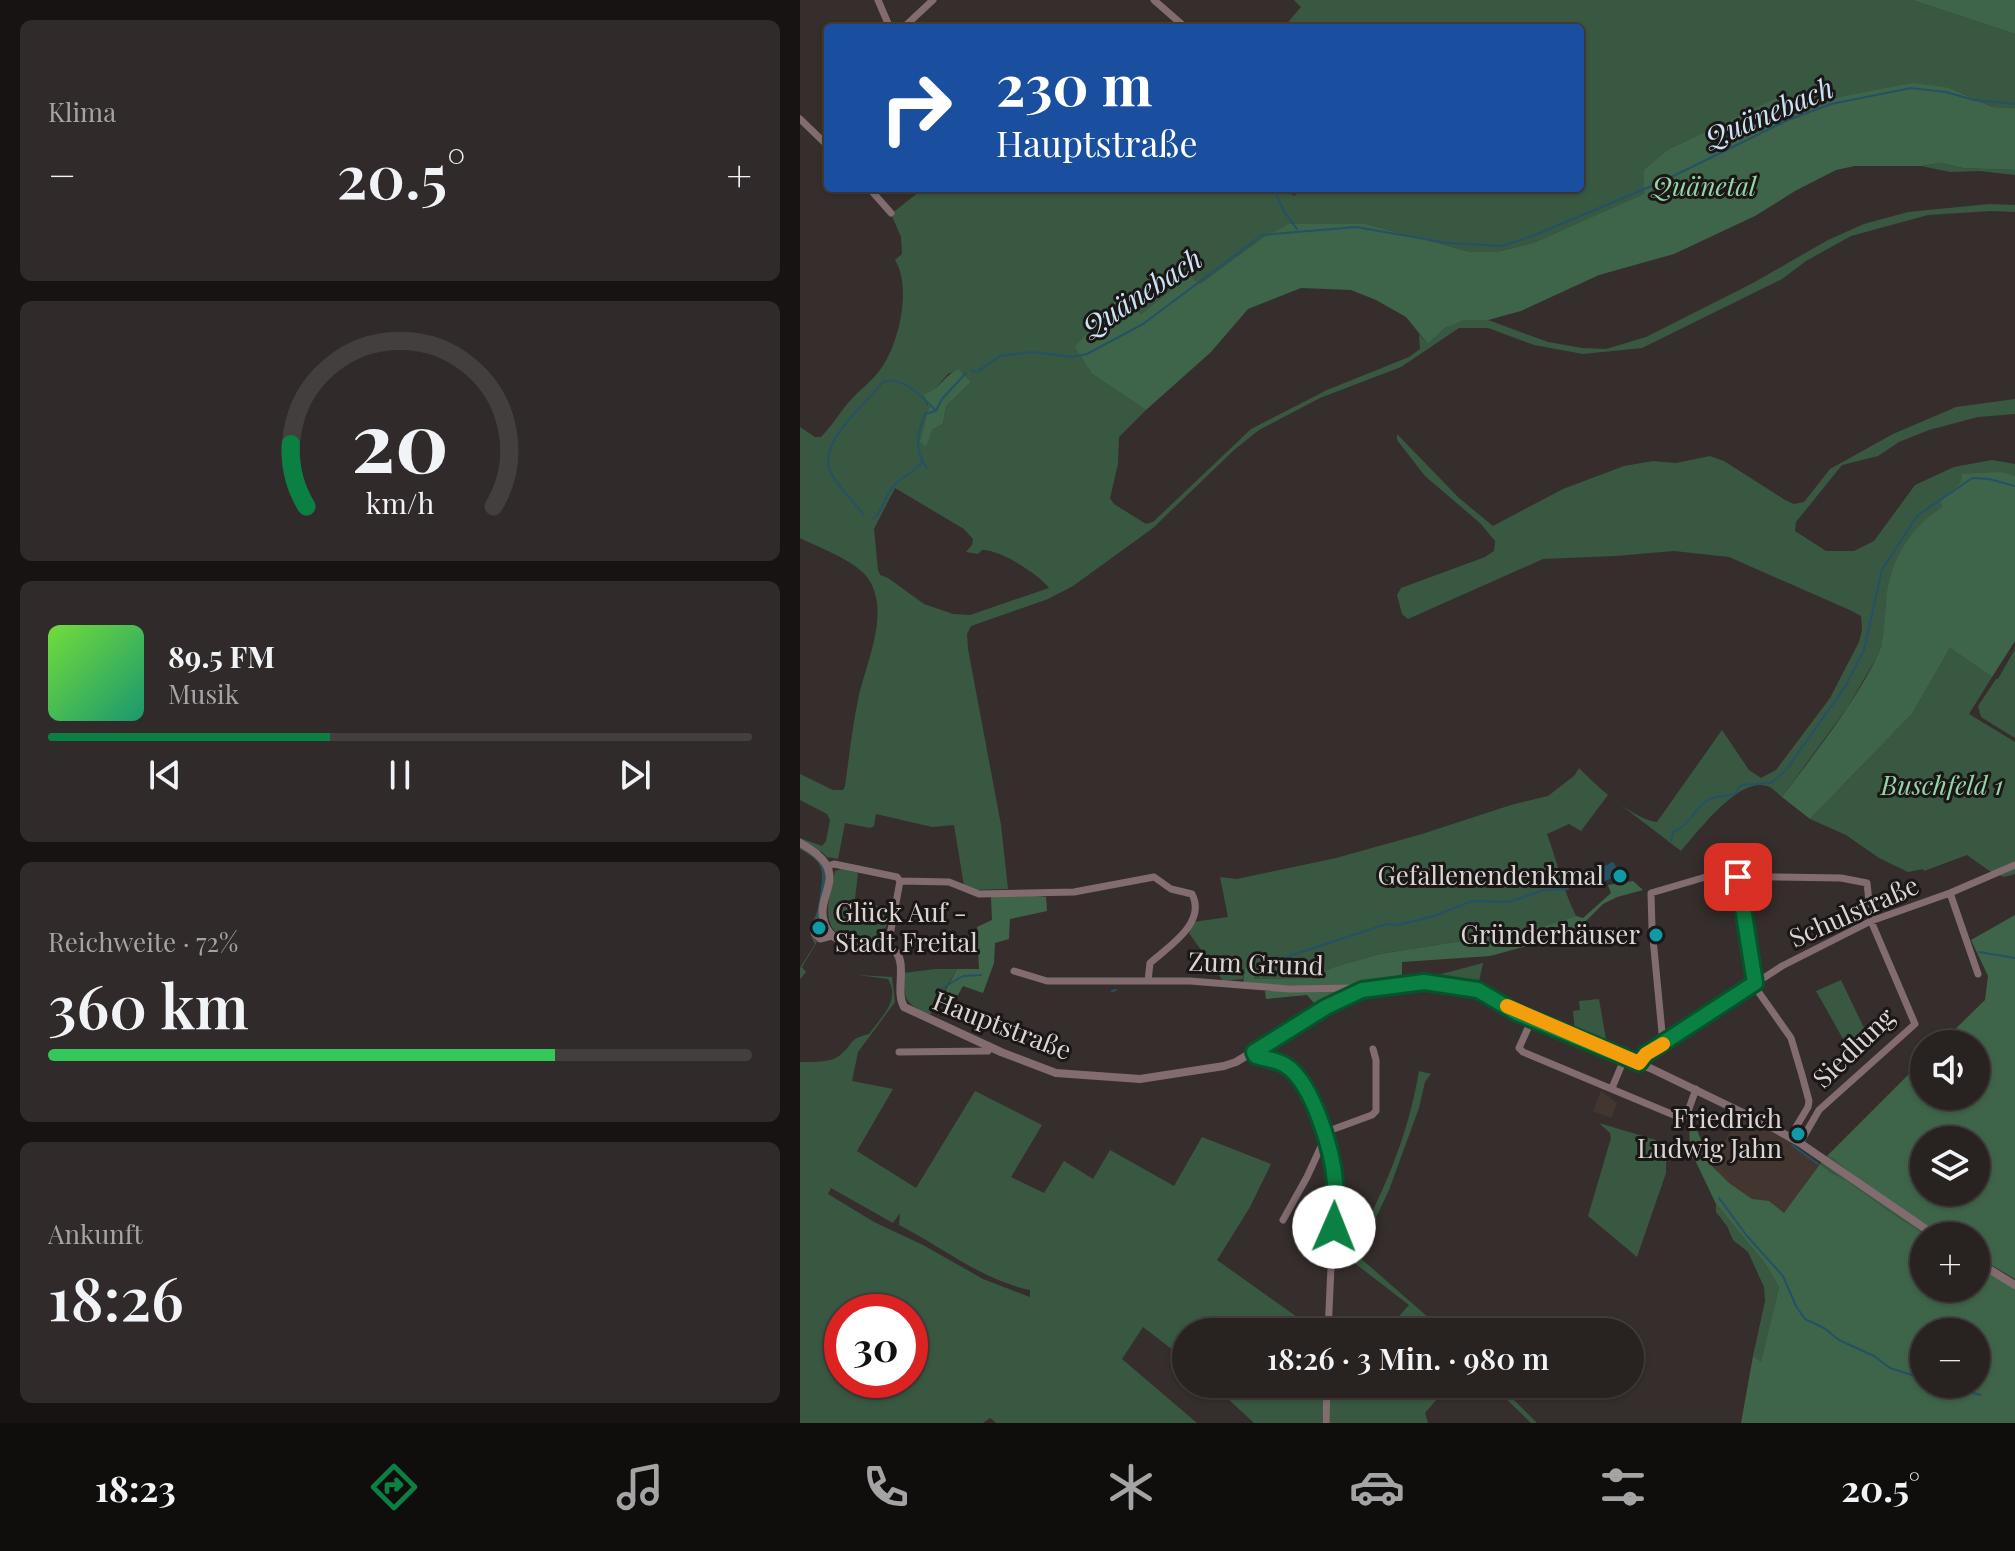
<!DOCTYPE html>
<html lang="de">
<meta charset="utf-8">
<style>
:root{--surface:#282221;--page:#302a2a;--text:#f1f3f6;--muted:#a5a4a5;--line:#443f3f;--accent:#0b8043}
body{margin:0;font-family:"Playfair Display",serif;background:var(--page);color:var(--text);height:100vh;display:flex;flex-direction:column;font-size:30px;white-space:nowrap}
*{box-sizing:border-box;margin:0}
p{font-size:26px;color:var(--muted)}
.icon{flex:none;width:44px;height:44px;fill:none;stroke:currentColor;stroke-width:2;stroke-linecap:round;stroke-linejoin:round}
.map{position:relative;flex:1;overflow:hidden}
.side{display:flex;flex-direction:column;gap:20px;padding:20px;background:#161312;width:800px}
.side>*{flex:none}
.top-card{position:absolute;left:24px;top:24px;width:760px;height:168px;border-radius:8px;box-shadow:0 2px 6px #0004,0 0 0 2px var(--line);background:#1a4fa0;color:#fff;overflow:hidden}
.tools{position:absolute;left:1110px;top:1030px;display:grid;gap:16px}
.tools a{display:grid;place-items:center;width:80px;height:80px;border-radius:50%;background:var(--surface);box-shadow:0 2px 6px #0004,0 0 0 2px var(--line);font-size:40px}
.speed{position:absolute;left:24px;top:1294px;display:flex;gap:16px;font-size:40px;font-weight:700;text-align:center}
.speed>*{display:grid;place-content:center;width:104px;height:104px;border-radius:50%;background:var(--surface);box-shadow:0 2px 6px #0004,0 0 0 2px var(--line);line-height:1}
.speed .limit{border:12px solid #d22;background:#fff;color:#111}
.pin{position:absolute;display:grid;place-items:center;width:68px;height:68px;color:#fff;margin:-34px;border-radius:16px;box-shadow:0 4px 12px #0006}
.me{position:absolute;width:88px;margin:-44px;rotate:1deg;stroke-linejoin:round;filter:drop-shadow(0 0 6px #0008)}
.turn{display:flex;align-items:center;gap:28px;height:168px;padding:0 40px;font-size:36px}
.turn .icon{width:104px;height:104px;stroke-width:2.5}
.turn b{display:block;font-size:56px;line-height:68px}
.big{font-size:60px;font-weight:600;line-height:1.1}
.side .tile{flex:1;display:flex;flex-direction:column;justify-content:center;gap:12px;min-width:0;padding:0 28px;border-radius:12px;background:var(--page)}
.side .dial{align-items:center;gap:0}
.dial svg{height:208px;overflow:visible;fill:none;stroke:var(--line);stroke-width:7;stroke-linecap:round;text-anchor:middle}
.dial text{fill:var(--text);stroke:none}
.song{display:flex;align-items:center;gap:24px}
.cover{width:96px;height:96px;border-radius:12px;background:linear-gradient(135deg,hsl(100 70% 55%),hsl(160 70% 35%))}
.played{height:8px;border-radius:4px;background:linear-gradient(90deg,var(--accent) 40%,var(--line) 40%)}
.keys{display:flex;justify-content:space-around;direction:ltr}
.heat{display:flex;justify-content:space-between;align-items:center;font-size:44px;direction:ltr}
.charge{height:12px;border-radius:6px;background:linear-gradient(90deg,#34c759 72%,var(--line) 0)}
.trip{position:absolute;left:372px;top:1318px;width:472px;height:80px;border-radius:40px;background:var(--surface);box-shadow:0 2px 6px #0004,0 0 0 2px var(--line);font-weight:600;line-height:80px;text-align:center}
.tab-bar{display:flex;height:128px;justify-content:space-around;align-items:center;background:#100e0d;color:var(--muted)}
.tab-bar .icon{width:56px;height:56px}
.tab-bar .active{color:var(--accent)}
.tab-bar b{font-size:36px;color:var(--text)}
main{display:flex;flex:1;min-height:0}
.map>svg:first-child{display:block}
</style>
<main>
<section class="side">
<div class="tile"><p>Klima</p>
<div class="heat"><a>−</a><b class="big">20.5°</b><a>+</a></div>
</div>
<div class="tile dial"><svg viewBox="0 0 100 80">
<path d="M14 69A42 42 0 1 1 86 69"/>
<path d="M14 69A42 42 0 0 1 8 45" stroke="#0b8043"/>
<text x="50" y="56" font-size="32" font-weight="700">20</text>
<text x="50" y="72" font-size="11">km/h</text>
</svg></div>
<div class="tile">
<div class="song"><i class="cover"></i><div><b>89.5 FM</b><p>Musik</p></div></div>
<div class="played"></div>
<div class="keys"><svg class="icon" aria-label="previous" viewBox="0 0 24 24"><path d="M18 5L8 12l10 7zM5 5v14"/></svg><svg class="icon" aria-label="pause" viewBox="0 0 24 24"><path d="M8 5v14M16 5v14"/></svg><svg class="icon" aria-label="next" viewBox="0 0 24 24"><path d="M6 5l10 7-10 7zM19 5v14"/></svg></div>
</div>
<div class="tile"><p>Reichweite · 72%</p><b class="big">360 km</b><div class="charge"></div></div>
<div class="tile"><p>Ankunft</p><b class="big">18:26</b></div>
</section>
<div class="map">
<svg width="1215" height="1423" viewBox="0 0 1215 1423">
<rect width="100%" height="100%" fill="#362e2c"/>
<path fill="#433630" d="M801 1091 817 1103 811 1118 793 1111Z
M940 1115 985 1139 1020 1164 1004 1185 989 1247 911 1165Z"/>
<path fill="#395841" fill-rule="evenodd" d="M494 0H1112L1215 34V108L1192 107 1150 88 1039 97 996 114 987 110 977 99 869 149 845 194 733 243 696 252H671L566 224 461 239 400 284 389 277 341 314 321 295 276 347 292 374 346 410 319 437 318 464 310 498 314 504 346 524 353 522 451 429 527 390 609 357 620 349 619 334 628 344 645 328 664 319 688 320 748 342 782 348 806 349 846 337 953 283 1028 240 1064 224 1108 212 1189 204 1215 205V212L1191 211 1128 215 1051 236 1006 261 982 279 842 348 783 354 734 345 688 328H659L601 367 520 398 459 430 434 450 353 528 273 586 248 599 171 626 167 634 168 649 201 825 208 889 174 890 164 886 154 825 132 827 76 814 74 826 70 828 45 823 38 859 27 857 21 851 16 855 26 871 22 916 11 925 10 933 17 942 2 967 6 972 0 979V968L15 944C7 931 11 927 16 915 18 909 19 902 20 896 24 869 25 863 0 849V838L22 846 26 841 30 820 27 814 0 800V774L33 790H43L45 786C49 758 52 729 58 700 65 665 88 620 72 585 63 563 20 548 0 538V427L15 437H21C31 427 39 414 48 403 59 390 73 381 82 367 99 343 112 287 95 260L102 254 101 237 91 214 124 188H481L495 196 497 188H780V28H483L501 7ZM157 370 171 382 146 406 143 424 132 430 129 408 125 400 148 374ZM95 488 164 529 173 539 172 545 166 552 178 554 182 550C199 549 239 574 249 588L170 615 153 614 124 604 88 578 80 575 78 570 74 529Z
M1140 163 1163 168 1215 170V175L1180 171 1150 172 1121 166Z
M1215 399V414L1178 417 1129 430 1099 442 1078 456 1042 465 996 522 995 531 1026 551H1054L1074 541 1115 485 1154 467 1192 460 1215 464V476C1196 471 1167 475 1154 490L1086 601 1085 634 1077 657 1047 708 982 797C978 794 972 787 967 786 938 777 898 832 881 851L808 795 781 831 769 824 747 834C757 861 763 890 776 916L730 930 579 954 534 967 512 978 454 979 457 967 445 968 443 979 423 981 389 933 393 922 428 917 420 877 437 879 536 858 622 834 711 805 748 796 774 776 779 768C795 785 834 820 857 822L922 730 949 770 961 778 976 770 1030 698 1059 642 1062 630 1061 616 1052 611 929 557 874 551 815 556 743 559 608 619 602 614 597 595 601 588 685 557 694 551 695 541 680 523 625 476 597 440V434L659 498 693 526 763 489 824 466 853 461 876 463 910 456 924 461 985 500 994 504 1004 502 1030 469 1093 434 1156 407Z
M1150 648 1192 677 1169 714 1215 742V874L1204 877 1191 872 1167 855 1124 871 1123 869 1108 872 1079 858 1046 835 1010 819 1112 714Z
M1215 649V738L1181 717 1178 706 1196 679H1198Z
M42 869 58 873 55 899 90 910 82 942C70 940 54 941 43 937 18 926 31 890 35 871Z
M683 963 678 986 627 980 626 978Z
M136 969H157L130 1015C105 1004 104 1000 103 973Z
M58 975 92 977 95 1002 58 1052 52 1081 93 1089 57 1151 116 1188 175 1091 242 1125 211 1177 244 1193 264 1161 293 1179 310 1150 374 1186 402 1137 471 1164 450 1207 417 1260 518 1332H386V1360L343 1327 322 1359 397 1423H196L190 1418 183 1423H0V1062C11 1062 30 1063 39 1056 54 1045 47 1039 69 1034 81 1017 101 1001 88 979ZM31 1188 93 1223 100 1213 99 1225C142 1247 182 1280 230 1290V1297L183 1279 123 1245 74 1222 28 1194ZM42 1312H110V1380H42Z
M1041 980 1065 1030 1047 1046 1016 991Z
M799 999 806 1039 804 1044 775 1032 773 1011 780 1010 779 1001Z
M619 1071 631 1074 625 1082 619 1108 589 1190 558 1256 645 1332H585L609 1305 548 1258C581 1199 608 1138 619 1071Z
M799 1123 876 1146 866 1163V1173L837 1257 788 1216 811 1138 810 1133Z
M1027 1156 1034 1159 1144 1236C1107 1236 1075 1201 1046 1181 1036 1174 1029 1173 1020 1164Z
M916 1204 964 1262 979 1287 961 1363 953 1356 965 1301 964 1287 948 1252 933 1240 927 1226 916 1212Z
M412 1384H525L522 1423H454Z
M530 1384H650L625 1413 628 1423H528Z
M691 1384H698L737 1423H731Z"/>
<path fill="#3e6549" fill-rule="evenodd" d="M1112 0H1215V34Z
M1113 83 1150 88 1192 107 1215 108V170L1163 168 1140 163 1121 166H1055L1036 170 995 191 955 216 874 254 799 275 721 311 688 320H664L645 328 628 344 606 317 576 300 551 290 501 288 448 309 411 352 346 410 292 374 275 347 321 294 341 314 389 276 400 284 461 239 489 224H566L671 252H696L733 243 844 194V170L869 149 977 98 987 110 996 114 1039 97Z
M158 369 171 382 146 406 143 424 132 430 126 447 120 442 129 408 124 394C137 392 145 375 158 369Z
M1201 472 1215 476V641L1192 677 1150 648 1112 714 1010 819 982 797C1015 753 1051 708 1076 659 1085 641 1084 624 1086 604 1088 565 1109 527 1143 507L1140 502 1161 482 1162 474Z
M833 881 843 890 817 897 803 904 782 925 745 941 690 956 602 962V981C549 987 496 987 443 984L445 968 457 967 454 979 511 978 534 967 579 954 730 930 776 916 783 918 811 893 808 885Z
M227 895 246 897 247 911 210 919 209 939 195 943 194 963 183 993 163 986 155 1000 141 999 157 969H179L177 927 192 920 191 897Z
M1215 915V1279L1176 1256V1236H1144L1069 1188 1034 1159 1027 1156 1124 1059V1096H1176V1044H1140L1185 1000 1188 976 1171 940ZM1124 1140H1176V1192H1124Z
M542 990 535 999 521 1005 513 1002 507 995 466 999 465 991Z
M889 1121 897 1130 911 1165 929 1183 952 1199 969 1201 984 1213 1020 1164C1029 1173 1037 1175 1047 1181 1073 1200 1099 1220 1128 1236H1124V1288H1176V1265L1215 1288V1423H941L953 1356 961 1362 979 1287 964 1262 916 1204 895 1160 886 1154 873 1151 876 1146 890 1148ZM1124 1332H1176V1384H1124Z"/>
<path fill="#245168" d="M813 862 821 874 792 887 786 874Z"/>
<g fill="none" stroke-linecap="round" stroke-linejoin="round">
<path stroke="#245168" stroke-width="2" d="M467 188 469 189
M477 196 485 213 497 229
M171 371 177 372 200 356 232 352 272 357 287 354 343 324 462 235 556 227 648 243 703 246 735 235 861 182 988 120 1031 104 1111 88 1146 92 1174 100 1215 104
M127 468C114 452 117 432 125 414L136 411 142 399 166 373
M64 515C54 502 41 490 32 475 14 444 65 405 83 382 100 374 125 399 136 411
M73 519C84 511 84 497 93 487 101 476 115 473 122 462
M871 841 873 832C895 822 892 809 908 800 915 796 926 796 935 794L941 785 971 783 986 770 1045 687 1064 650 1082 570 1117 516 1172 478 1189 479 1215 486
M18 916 24 877 22 866
M1179 952 1215 958
M460 969 492 955 587 924 598 925 634 916 672 901 709 902 744 890 768 889
M141 989 163 976 181 975
M312 991 316 990
M992 1145 1018 1164
M919 1198 947 1236 983 1276 996 1306 1005 1319 1024 1328 1039 1340 1074 1356 1090 1368 1124 1379
M1137 1384 1181 1395"/>
<path stroke="#826c70" stroke-width="7" d="M78 0 90 28
M354 0 386 28
M103 28 133 0
M0 119 28 146
M69 188 91 213
M28 866 34 864 97 877 100 881
M938 877 955 987 991 1038 1002 1075 1009 1101 1008 1107
M100 881 149 882 179 894 274 892 354 877 371 889 392 894C407 923 368 947 350 963L348 981
M1150 893 1178 974
M24 920 14 928V933L20 939 32 936
M88 946 100 881
M214 971 247 981H390L490 989 557 988 562 990
M732 1019 719 1048 723 1052 881 1118 887 1114 896 1089
M863 1043 852 928 851 893 909 876 1041 878 1067 883 1071 921 1115 1024 1019 1110 1000 1143
M99 1052 188 1051 189 1046
M454 1052 456 1056 485 1065 496 1075 513 1103 525 1138 535 1181 528 1332
M839 1063 846 1054 982 966 1071 921 1150 893 1215 865
M812 1088 825 1057
M523 1133 572 1115 576 1111V1060L573 1049
M990 1137 1008 1107
M483 1220 507 1177 524 1140
M526 1423 527 1384"/>
<path stroke="#826c70" stroke-width="8" d="M0 843C59 875 8 895 27 929 42 955 80 931 96 952 107 966 95 991 104 1007L201 1052 256 1073 340 1079 424 1066 436 1062 526 1007 562 990 624 982 678 990 717 1013 850 1068 968 1125 1000 1143 1136 1236
M1176 1261 1215 1285"/>
</g>
<g fill="none" stroke-linecap="round" stroke-linejoin="round">
<defs>
<path id="route" d="M534 1227C535 1213 536 1198 535 1183 533 1153 513 1082 485 1065 477 1060 465 1059 456 1056L454 1052 526 1007 562 990 624 982 678 990 717 1013 839 1063 846 1054 955 983 938 877"/>
</defs>
<use href="#route" stroke="#07532c" stroke-width="20"/>
<use href="#route" stroke="#0b8043" stroke-width="14"/>
<path stroke="#f59e0b" stroke-width="14" d="M707 1006 839 1063 846 1054 863 1044"/>
</g>
<g fill="#0f9aa8" stroke="#1b1716" stroke-width="3">
<circle cx="820" cy="876" r="8"/>
<circle cx="19" cy="928" r="8"/>
<circle cx="856" cy="935" r="8"/>
<circle cx="998" cy="1134" r="8"/>
</g>
<g text-anchor="middle" stroke-width="6" stroke-linejoin="round" paint-order="stroke">
<g font-size="26" font-style="italic" fill="#95d5a6" stroke="#1b1716">
<text x="904" y="196">Quänetal</text>
<text x="1142" y="795">Buschfeld 1</text>
</g>
<g font-size="26" fill="#dad5d3" stroke="#1b1716" text-anchor="end">
<text x="804" y="885">Gefallenendenkmal</text>
<text x="35" y="922" text-anchor="start">Glück Auf -<tspan x="35" dy="30">Stadt Freital</tspan></text>
<text x="840" y="944">Gründerhäuser</text>
<text x="982" y="1128">Friedrich<tspan x="982" dy="30">Ludwig Jahn</tspan></text>
</g>
<g font-size="26" fill="#dad5d3" stroke="#1b1716">
<text transform="translate(1054 912) rotate(-24)" y="9">Schulstraße</text>
<text transform="translate(456 964) rotate(2)" y="9">Zum Grund</text>
<text transform="translate(202 1026) rotate(21)" y="9">Hauptstraße</text>
<text transform="translate(1054 1048) rotate(-44)" y="9">Siedlung</text>
</g>
<g font-size="28" font-style="italic" fill="#c9e5f6" stroke="#1b1716">
<text transform="translate(969 113) rotate(-23)" y="10">Quänebach</text>
<text transform="translate(342 293) rotate(-33)" y="10">Quänebach</text>
</g>
</g>
</svg>
<div class="tools">
<a><svg class="icon" aria-label="sound" viewBox="0 0 24 24"><path d="M4 9h4l5-4v14l-5-4H4zM17 9q2 3 0 6"/></svg></a>
<a><svg class="icon" aria-label="layers" viewBox="0 0 24 24"><path d="M12 4l9 5-9 5-9-5zM3 14l9 5 9-5"/></svg></a>
<a>+</a>
<a>−</a>
</div>
<div class="speed"><div class="limit">30</div></div>
<div class="pin" style="left:938px;top:877px;background:#d93025"><svg class="icon" aria-label="arrive" viewBox="0 0 24 24"><path d="M6 21V4h12l-3 4 3 4H6"/></svg></div>
<svg class="me" style="left:534px;top:1227px" viewBox="-20 -20 40 40"><circle r="19" fill="#fff"/><path d="M0-13L10 11 0 6-10 11z" fill="#0b8043"/></svg>
<div class="trip">18:26 · 3 Min. · 980 m</div>
<div class="top-card">
<div class="turn"><svg class="icon" aria-label="right" viewBox="0 0 24 24"><path d="M7 20v-9h11M14 6l5 5-5 5"/></svg><div><b>230 m</b>Hauptstraße</div></div>
</div>
</div>
</main>
<nav class="tab-bar">
<b>18:23</b>
<svg class="icon active" aria-label="directions" viewBox="0 0 24 24"><path d="M12 3l9 9-9 9-9-9zM9 14v-3h6M13 9l2 2-2 2"/></svg>
<svg class="icon" aria-label="music" viewBox="0 0 24 24"><path d="M9 18V5l10-2v13"/><circle cx="6" cy="18" r="3"/><circle cx="16" cy="16" r="3"/></svg>
<svg class="icon" aria-label="phone" viewBox="0 0 24 24"><path d="M5 4h4l2 5-3 2q2 4 5 5l2-3 5 2v4C11 20 4 13 5 4z"/></svg>
<svg class="icon" aria-label="climate" viewBox="0 0 24 24"><path d="M12 3v18M4 7l16 10M4 17L20 7"/></svg>
<svg class="icon" aria-label="car" viewBox="0 0 24 24"><path d="M5 17H2v-5l4-1 3-4h7l3 4 3 1v5h-3M9 17h6M6 11h13"/><circle cx="7" cy="17" r="2"/><circle cx="17" cy="17" r="2"/></svg>
<svg class="icon" aria-label="filters" viewBox="0 0 24 24"><path d="M4 7h16M4 17h16"/><circle cx="9" cy="7" r="2"/><circle cx="15" cy="17" r="2"/></svg>
<b>20.5°</b>
</nav>
